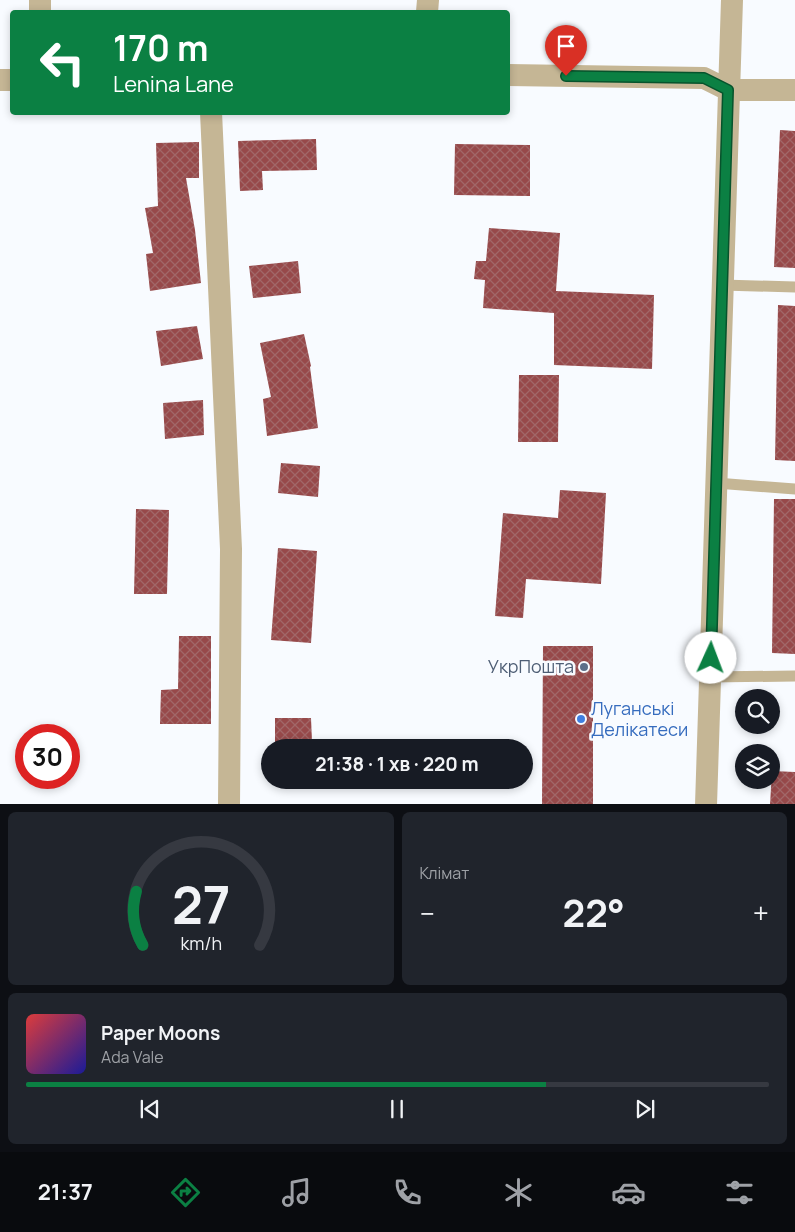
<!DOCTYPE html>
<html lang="uk">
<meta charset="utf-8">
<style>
:root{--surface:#171b24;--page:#20242c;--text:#f1f3f6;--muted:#9ea1a6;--line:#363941;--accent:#0b8043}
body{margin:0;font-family:Manrope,sans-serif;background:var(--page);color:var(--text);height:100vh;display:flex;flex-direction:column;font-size:19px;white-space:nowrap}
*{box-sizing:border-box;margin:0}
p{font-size:16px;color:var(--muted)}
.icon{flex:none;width:28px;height:28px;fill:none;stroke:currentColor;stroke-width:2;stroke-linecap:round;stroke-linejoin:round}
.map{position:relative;height:804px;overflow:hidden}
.drawer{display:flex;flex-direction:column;gap:8px;padding:8px;background:#0d0f14;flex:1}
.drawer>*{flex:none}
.guide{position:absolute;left:10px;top:10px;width:500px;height:105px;border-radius:5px;box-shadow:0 2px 8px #0003;background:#0b8043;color:#fff;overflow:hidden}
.fabs{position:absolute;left:735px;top:689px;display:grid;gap:10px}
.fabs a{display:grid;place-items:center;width:45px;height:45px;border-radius:50%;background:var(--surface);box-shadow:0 2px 8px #0003;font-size:25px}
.speed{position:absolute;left:15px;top:724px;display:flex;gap:10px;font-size:25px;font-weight:700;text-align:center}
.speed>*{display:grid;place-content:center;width:65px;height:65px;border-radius:50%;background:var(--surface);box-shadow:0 2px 8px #0003;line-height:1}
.speed .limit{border:8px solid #d22;background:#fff;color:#111}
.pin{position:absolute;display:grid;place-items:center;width:42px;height:42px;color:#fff;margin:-51px -21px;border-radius:50% 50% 50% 0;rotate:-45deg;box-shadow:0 0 5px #0007}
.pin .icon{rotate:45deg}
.me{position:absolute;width:55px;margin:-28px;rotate:2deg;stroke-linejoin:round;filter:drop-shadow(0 0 4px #0008)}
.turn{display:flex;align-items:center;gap:18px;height:105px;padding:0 20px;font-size:22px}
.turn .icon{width:65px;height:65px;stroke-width:2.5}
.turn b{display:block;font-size:35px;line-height:42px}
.big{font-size:38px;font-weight:700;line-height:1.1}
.drawer .widget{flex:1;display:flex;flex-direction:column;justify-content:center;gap:8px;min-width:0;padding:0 18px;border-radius:8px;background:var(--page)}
.drawer .dial{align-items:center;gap:0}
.dial svg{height:130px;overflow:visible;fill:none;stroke:var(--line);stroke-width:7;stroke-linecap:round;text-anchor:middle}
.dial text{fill:var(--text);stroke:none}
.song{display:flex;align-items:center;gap:15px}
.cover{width:60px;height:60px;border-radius:8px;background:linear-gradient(135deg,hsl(0 70% 55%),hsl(240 70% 35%))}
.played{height:5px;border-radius:2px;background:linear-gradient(90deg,var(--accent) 70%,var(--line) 70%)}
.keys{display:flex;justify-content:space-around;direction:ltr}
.heat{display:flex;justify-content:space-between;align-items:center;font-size:28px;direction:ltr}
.drawer .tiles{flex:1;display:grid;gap:8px;grid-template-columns:1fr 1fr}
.widget:last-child{grid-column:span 2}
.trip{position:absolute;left:261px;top:739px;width:272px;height:50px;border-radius:25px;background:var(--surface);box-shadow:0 2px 8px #0003;font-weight:700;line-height:50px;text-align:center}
.menu{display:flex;height:80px;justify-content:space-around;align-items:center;background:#090b0e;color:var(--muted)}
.menu .icon{width:35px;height:35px}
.menu .on{color:var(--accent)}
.menu b{font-size:22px;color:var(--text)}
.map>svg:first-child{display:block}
</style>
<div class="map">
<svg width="795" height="805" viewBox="0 0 795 805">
<defs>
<pattern id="building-cross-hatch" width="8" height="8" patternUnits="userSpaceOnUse" patternTransform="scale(1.25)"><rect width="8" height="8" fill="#97494a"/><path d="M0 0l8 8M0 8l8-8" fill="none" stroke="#a16768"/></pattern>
</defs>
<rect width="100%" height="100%" fill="#f8fbff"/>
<path fill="url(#building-cross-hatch)" d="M780 130 795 131V268L774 267Z
M316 139 317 170 262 171 263 190 240 191 238 141Z
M199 142V178H186L195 230 201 283 150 291 146 254 153 253 145 208 158 206 156 143Z
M455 144 530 145V196L454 195Z
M489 228 560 233 556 291 654 295 652 369 554 365V313L483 308 485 280 474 279 476 261H486Z
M298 261 301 293 253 298 249 266Z
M778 305 795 306V461L775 460Z
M197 326 203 359 161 366 156 331Z
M304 334 311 366 310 367 318 428 267 436 263 399 271 397 260 343Z
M519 375H559L558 442H518Z
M203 400 204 435 165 439 163 403Z
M281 463 320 466 318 497 278 493Z
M560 490 606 493 601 584 526 579 523 618 495 616 503 513 558 518Z
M774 499H795V654L772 653Z
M136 509 169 510 167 594H134Z
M278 548 317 551 311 643 271 640Z
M179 636H211V724H160L161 690 178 689Z
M543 646H593V805H542Z
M275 718H311L312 741 275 742Z
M772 771 795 772V805H770Z"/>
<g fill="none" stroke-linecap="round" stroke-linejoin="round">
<path stroke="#c5b695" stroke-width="11" d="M722 285 795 287
M716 483 795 489
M710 677 795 676"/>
<path stroke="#c5b695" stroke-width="22" d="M40 12V0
M427 12 428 0
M508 75 704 78 728 90H795
M0 80H12
M211 112 231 549 229 805
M706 805 732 0"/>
</g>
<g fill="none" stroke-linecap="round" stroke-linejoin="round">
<defs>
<path id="route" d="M566 76 704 78 728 90 711 658"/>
</defs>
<use href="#route" stroke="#07532c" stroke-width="12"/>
<use href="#route" stroke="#0b8043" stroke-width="9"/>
</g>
<circle fill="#5c6f8a" stroke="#f8fbff" stroke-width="2" cx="584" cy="667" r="5"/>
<circle fill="#3f7fe0" stroke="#f8fbff" stroke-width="2" cx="581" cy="719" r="5"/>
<g text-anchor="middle" stroke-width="5" stroke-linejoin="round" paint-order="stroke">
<g font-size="18" fill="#4e5e75" stroke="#f8fbff" text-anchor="end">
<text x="574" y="673">УкрПошта</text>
</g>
<g font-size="18" fill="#366cbe" stroke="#f8fbff" text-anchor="start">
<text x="591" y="715">Луганські<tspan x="591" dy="21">Делікатеси</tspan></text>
</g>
</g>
</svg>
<div class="fabs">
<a><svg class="icon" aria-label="search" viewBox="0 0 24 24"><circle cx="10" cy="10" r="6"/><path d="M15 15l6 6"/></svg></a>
<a><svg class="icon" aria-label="layers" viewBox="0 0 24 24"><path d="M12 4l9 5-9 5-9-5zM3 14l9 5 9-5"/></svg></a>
</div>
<div class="speed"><div class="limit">30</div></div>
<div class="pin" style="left:566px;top:76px;background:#d93025"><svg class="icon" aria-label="arrive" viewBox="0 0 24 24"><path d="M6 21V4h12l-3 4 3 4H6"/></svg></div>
<svg class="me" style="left:711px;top:658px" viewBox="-20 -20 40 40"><circle r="19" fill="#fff"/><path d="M0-13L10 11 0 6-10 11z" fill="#0b8043"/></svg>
<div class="trip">21:38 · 1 хв · 220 m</div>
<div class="guide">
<div class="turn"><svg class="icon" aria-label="left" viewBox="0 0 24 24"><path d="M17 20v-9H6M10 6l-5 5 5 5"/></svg><div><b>170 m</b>Lenina Lane</div></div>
</div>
</div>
<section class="drawer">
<div class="tiles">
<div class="widget dial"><svg viewBox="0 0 100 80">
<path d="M14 69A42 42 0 1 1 86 69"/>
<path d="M14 69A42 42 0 0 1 10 36" stroke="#0b8043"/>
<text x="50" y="56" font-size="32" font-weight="700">27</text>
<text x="50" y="72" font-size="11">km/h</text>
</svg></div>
<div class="widget"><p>Клімат</p>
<div class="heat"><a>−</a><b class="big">22°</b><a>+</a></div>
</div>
<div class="widget">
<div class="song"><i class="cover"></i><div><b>Paper Moons</b><p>Ada Vale</p></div></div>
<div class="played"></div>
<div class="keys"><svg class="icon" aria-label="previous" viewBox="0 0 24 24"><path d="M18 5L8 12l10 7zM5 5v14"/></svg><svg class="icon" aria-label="pause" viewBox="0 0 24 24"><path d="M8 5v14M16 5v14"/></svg><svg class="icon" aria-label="next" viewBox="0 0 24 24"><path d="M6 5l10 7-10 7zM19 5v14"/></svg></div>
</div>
</div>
</section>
<nav class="menu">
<b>21:37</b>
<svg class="icon on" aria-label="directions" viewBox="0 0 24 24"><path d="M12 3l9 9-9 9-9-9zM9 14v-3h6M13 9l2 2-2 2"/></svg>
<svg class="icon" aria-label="music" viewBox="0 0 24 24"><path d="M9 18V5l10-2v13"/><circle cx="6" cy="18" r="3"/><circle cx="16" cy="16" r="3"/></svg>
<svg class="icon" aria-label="phone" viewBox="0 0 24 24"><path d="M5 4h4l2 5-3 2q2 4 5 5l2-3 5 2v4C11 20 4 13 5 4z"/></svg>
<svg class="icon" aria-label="climate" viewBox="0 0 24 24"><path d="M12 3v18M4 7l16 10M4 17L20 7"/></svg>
<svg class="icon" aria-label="car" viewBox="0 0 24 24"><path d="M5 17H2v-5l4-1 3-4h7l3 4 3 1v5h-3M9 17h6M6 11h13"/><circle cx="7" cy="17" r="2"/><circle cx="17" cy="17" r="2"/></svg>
<svg class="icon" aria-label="filters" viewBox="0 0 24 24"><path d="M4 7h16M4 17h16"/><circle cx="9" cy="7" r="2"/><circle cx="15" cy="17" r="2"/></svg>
</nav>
